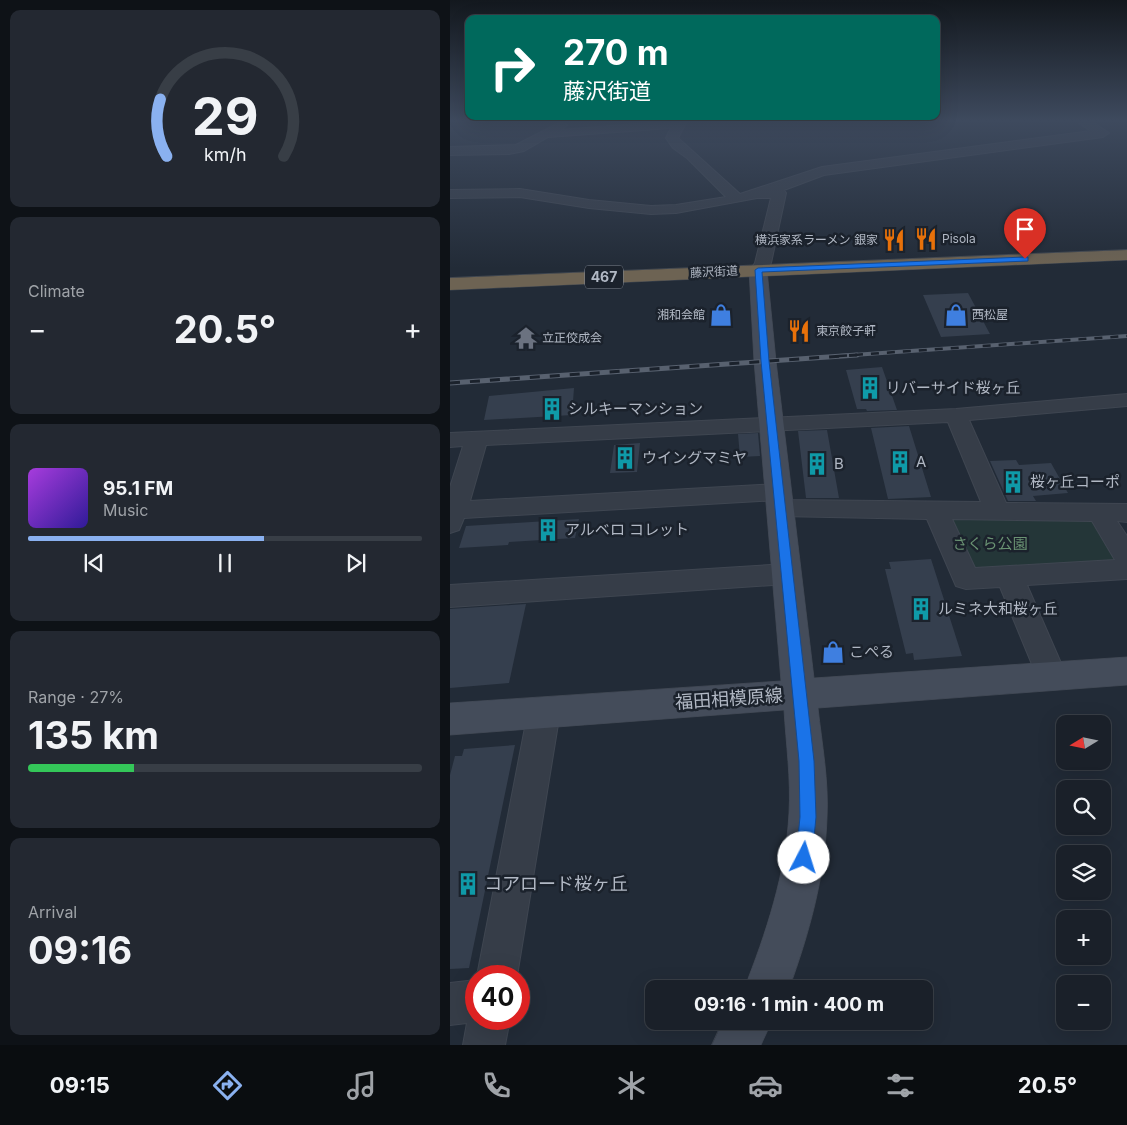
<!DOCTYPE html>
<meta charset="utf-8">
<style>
:root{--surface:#1a2029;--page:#232831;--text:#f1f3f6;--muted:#9fa3a8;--line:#383e46;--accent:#8ab1f0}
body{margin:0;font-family:Inter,"Noto Sans JP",sans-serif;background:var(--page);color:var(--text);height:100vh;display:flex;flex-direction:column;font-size:19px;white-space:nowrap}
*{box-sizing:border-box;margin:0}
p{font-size:16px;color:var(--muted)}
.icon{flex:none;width:28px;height:28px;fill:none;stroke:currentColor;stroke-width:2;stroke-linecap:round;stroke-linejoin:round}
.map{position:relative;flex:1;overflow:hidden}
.panel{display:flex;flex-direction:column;gap:10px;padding:10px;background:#0e1217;width:450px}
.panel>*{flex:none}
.hud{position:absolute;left:15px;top:15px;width:475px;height:105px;border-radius:10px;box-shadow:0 5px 20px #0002,0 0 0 1px var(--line);background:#00695c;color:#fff;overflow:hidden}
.needle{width:32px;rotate:260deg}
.fabs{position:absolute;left:606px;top:715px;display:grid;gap:10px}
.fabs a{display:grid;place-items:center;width:55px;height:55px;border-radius:10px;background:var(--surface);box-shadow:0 5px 20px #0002,0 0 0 1px var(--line);font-size:25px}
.speed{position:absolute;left:15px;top:965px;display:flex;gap:10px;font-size:25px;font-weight:700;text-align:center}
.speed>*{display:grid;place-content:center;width:65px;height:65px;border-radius:50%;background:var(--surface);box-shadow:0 5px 20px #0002,0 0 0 1px var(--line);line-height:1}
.speed .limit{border:8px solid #d22;background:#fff;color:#111}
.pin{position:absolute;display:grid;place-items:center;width:42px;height:42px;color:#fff;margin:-51px -21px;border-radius:50% 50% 50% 0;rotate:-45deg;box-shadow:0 0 5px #0007}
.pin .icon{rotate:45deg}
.me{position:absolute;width:55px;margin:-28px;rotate:5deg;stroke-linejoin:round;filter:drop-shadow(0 0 4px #0008)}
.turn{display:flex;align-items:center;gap:18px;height:105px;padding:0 15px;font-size:22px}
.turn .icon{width:65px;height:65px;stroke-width:2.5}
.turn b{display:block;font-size:35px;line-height:42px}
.big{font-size:38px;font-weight:700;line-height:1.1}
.panel .tile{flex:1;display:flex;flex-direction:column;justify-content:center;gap:8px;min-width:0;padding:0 18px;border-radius:10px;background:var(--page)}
.panel .dial{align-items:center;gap:0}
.dial svg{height:130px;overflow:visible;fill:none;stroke:var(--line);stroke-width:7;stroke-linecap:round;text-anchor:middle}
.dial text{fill:var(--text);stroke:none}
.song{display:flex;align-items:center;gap:15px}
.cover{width:60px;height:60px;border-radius:8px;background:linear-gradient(135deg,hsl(280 70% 55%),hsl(250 70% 35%))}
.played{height:5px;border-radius:2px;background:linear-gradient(90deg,var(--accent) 60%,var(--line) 60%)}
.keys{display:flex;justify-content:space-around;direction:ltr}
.heat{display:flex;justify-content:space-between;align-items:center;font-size:28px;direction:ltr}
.charge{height:8px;border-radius:4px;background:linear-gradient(90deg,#34c759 27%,var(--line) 0)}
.trip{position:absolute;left:195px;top:980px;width:288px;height:50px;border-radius:10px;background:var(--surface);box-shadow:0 5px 20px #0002,0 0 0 1px var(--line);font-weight:700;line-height:50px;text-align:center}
.menu{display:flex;height:80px;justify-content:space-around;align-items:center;background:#0a0d10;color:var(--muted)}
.menu .icon{width:35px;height:35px}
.menu .selected{color:var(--accent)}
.menu b{font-size:22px;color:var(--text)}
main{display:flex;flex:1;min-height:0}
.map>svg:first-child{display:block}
</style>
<main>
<section class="panel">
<div class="tile dial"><svg viewBox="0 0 100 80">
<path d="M14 69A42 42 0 1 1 86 69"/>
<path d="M14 69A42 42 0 0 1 10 34" stroke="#8ab1f0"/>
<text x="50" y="56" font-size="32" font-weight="700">29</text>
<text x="50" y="72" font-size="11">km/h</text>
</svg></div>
<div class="tile"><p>Climate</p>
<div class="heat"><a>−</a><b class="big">20.5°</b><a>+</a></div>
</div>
<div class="tile">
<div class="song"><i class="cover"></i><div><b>95.1 FM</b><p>Music</p></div></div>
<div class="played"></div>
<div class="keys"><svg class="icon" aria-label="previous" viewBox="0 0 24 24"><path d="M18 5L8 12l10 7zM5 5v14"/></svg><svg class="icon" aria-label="pause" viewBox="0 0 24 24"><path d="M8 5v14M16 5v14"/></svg><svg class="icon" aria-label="next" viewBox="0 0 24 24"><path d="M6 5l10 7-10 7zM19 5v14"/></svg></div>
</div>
<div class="tile"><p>Range · 27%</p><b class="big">135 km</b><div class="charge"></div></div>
<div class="tile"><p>Arrival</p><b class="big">09:16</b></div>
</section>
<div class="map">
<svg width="677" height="1045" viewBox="0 0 677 1045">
<rect width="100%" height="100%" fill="#222b37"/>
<path fill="#243638" d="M500 519H646L669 562 523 570Z"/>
<path fill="#353f4e" d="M518 293 540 334 491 337 473 295Z
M432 367 447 410 417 411 416 409H407L396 370Z
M124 388 122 415 34 420 39 396Z
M459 426 481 497 438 499 421 428Z
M377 430 389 498H356L348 431Z
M308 433 310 456 290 457 288 434Z
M190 443 187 472 160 473 164 445Z
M566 460 569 465 601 463 618 493 583 496 586 501H558L540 461Z
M129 519 125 538 59 542 58 545 9 548 16 526Z
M481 559 512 656 464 660 463 653 456 654 435 569H441L439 562Z
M76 604 59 683 0 688V609Z
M65 745 19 968 0 969V775L5 756H12L14 749Z"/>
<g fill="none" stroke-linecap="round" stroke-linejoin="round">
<defs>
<path id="street" d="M224 121H237L228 138 290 194 372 167 641 131 626 121H641L659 133 653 137 374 175 334 190 336 193 321 263 314 273H302L300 270 305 263 321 198H307L226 213 201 214 139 208 70 197 0 198V190L70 189 139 200 201 206 226 205 276 197 237 158 223 148 216 138 221 128 98 137 74 151 59 154 0 155V147L66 145 111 122 117 125 111 130Z
M677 394V406L519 420 556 503 677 504V522L667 521 677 536V579L577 585 617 677 613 686 602 690 591 686 550 587 516 589 506 586 477 519 330 516 321 514 318 508 321 502 328 500 14 518 9 530 0 533V487L13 446 0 447V433L506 409ZM498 422 531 502 330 500 336 498 340 492 336 486 328 484 20 501 36 445ZM502 519 642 521 665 560 525 568Z
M337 564 346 567 350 574 346 581 337 584 0 607V585Z
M94 698 105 702 110 712 67 976H27L78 712 83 702Z
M26 980V1019H60L55 1045H13L17 1023 0 1025V983Z"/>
<path id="secondary" d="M308 265 314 266 317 270 326 361 364 678 677 657V685L368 708C372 744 379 781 377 818 375 877 359 934 339 989H294C316 933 336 873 339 813 341 779 336 744 334 710L0 735V703L331 681 304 361 299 270 302 266Z
M273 1021H322L311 1045H262Z"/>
<path id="highway" d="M677 250V260L0 290V278Z"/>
</defs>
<use href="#street" stroke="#3f4651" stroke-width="2"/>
<use href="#secondary" stroke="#3f4651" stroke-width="1"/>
<use href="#highway" stroke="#414852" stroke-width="1"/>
<use href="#street" fill="#363d48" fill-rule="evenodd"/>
<use href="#secondary" fill="#444c5a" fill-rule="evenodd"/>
<use href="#highway" fill="#6d6353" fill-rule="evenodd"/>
<defs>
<path id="rail-far1" d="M389 356 677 336"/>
<path id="rail" d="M0 383 407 355"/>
</defs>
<use href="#rail-far1" stroke="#58616f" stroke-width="4"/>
<use href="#rail" stroke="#58616f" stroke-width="5"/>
<use href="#rail-far1" stroke="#1b222c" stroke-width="2.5" stroke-dasharray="8" stroke-linecap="butt"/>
<use href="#rail" stroke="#1b222c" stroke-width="3" stroke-dasharray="10" stroke-linecap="butt"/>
</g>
<linearGradient id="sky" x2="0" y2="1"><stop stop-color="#13181e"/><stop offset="0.45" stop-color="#3e4a5e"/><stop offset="1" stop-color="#3e4a5e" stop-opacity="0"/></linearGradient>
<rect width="677" height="268" fill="url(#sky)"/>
<path fill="#1a73e8" stroke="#114b97" d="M575 257H578V261L312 272 319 361 364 761 366 817 362 858 360 864 354 867 348 864 346 858 350 817 349 761 311 361 305 270 308 268Z"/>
<defs>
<symbol id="restaurant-bare" viewBox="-9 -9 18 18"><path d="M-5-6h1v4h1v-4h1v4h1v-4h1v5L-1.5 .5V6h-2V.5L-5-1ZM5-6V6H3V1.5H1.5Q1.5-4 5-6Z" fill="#e8710a" stroke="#1b222c" stroke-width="2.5" paint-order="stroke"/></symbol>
<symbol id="shop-bare" viewBox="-9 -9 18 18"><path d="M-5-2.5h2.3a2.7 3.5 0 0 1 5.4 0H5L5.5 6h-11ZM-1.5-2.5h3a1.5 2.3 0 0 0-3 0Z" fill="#3f7fe0" stroke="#1b222c" stroke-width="2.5" paint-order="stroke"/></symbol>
<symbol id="temple-bare" viewBox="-9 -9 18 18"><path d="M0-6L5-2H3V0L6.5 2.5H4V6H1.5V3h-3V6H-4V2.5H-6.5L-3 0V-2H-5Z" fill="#6b7280" stroke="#1b222c" stroke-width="2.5" paint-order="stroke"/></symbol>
<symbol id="building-bare" viewBox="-9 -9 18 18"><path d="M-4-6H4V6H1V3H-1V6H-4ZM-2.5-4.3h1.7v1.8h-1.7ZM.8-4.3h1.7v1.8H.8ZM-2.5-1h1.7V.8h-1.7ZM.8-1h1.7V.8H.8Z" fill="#0f9aa8" stroke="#1b222c" stroke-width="2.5" paint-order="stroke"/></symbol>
</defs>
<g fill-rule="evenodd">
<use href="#restaurant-bare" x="460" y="223" width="32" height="32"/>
<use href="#restaurant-bare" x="428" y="224" width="32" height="32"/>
<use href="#shop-bare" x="255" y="299" width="32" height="32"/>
<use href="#shop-bare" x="490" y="299" width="32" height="32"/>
<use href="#restaurant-bare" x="333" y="315" width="32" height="32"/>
<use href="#temple-bare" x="60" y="322" width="32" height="32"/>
<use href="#building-bare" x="404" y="372" width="32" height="32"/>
<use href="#building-bare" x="86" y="393" width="32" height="32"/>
<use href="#building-bare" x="159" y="442" width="32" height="32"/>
<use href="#building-bare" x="434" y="446" width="32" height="32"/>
<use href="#building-bare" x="351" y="448" width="32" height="32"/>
<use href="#building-bare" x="547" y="466" width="32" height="32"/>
<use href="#building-bare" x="82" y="514" width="32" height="32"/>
<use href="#building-bare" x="455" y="593" width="32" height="32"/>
<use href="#shop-bare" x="367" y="636" width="32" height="32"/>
<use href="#building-bare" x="2" y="868" width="32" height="32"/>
</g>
<g text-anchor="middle" stroke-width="5" stroke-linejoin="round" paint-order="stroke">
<g font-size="12" fill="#b1b8c4" stroke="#1b222c" text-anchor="start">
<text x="492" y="243">Pisola</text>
<text x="428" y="244" text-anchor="end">横浜家系ラーメン 銀家</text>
<text x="255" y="319" text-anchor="end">湘和会館</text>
<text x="522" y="319">西松屋</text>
<text x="366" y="335">東京餃子軒</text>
<text x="92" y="342">立正佼成会</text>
</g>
<g font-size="12" fill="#b1b8c4" stroke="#1b222c">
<text transform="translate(264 272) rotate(-3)" y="4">藤沢街道</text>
</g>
<rect fill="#1b222c" stroke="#848b96" stroke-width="1" x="135" y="265.5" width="38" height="23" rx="4"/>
<g font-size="14" font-weight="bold" fill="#b1b8c4">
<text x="154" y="282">467</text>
</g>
<g font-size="15" fill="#b1b8c4" stroke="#1b222c" text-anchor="start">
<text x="436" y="393">リバーサイド桜ヶ丘</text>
<text x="118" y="414">シルキーマンション</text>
<text x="192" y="463">ウイングマミヤ</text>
<text x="466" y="467">A</text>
<text x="384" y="469">B</text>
<text x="580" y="487">桜ヶ丘コーポ</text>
<text x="115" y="535">アルベロ コレット</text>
<text x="488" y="614">ルミネ大和桜ヶ丘</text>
<text x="399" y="657">こぺる</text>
</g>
<g font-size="15" fill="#6a9373" stroke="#1b222c">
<text x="540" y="549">さくら公園</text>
</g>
<g font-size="18" fill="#b1b8c4" stroke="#1b222c">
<text transform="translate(279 699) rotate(-4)" y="6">福田相模原線</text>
</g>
<g font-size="18" fill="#b1b8c4" stroke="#1b222c" text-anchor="start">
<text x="34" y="890">コアロード桜ヶ丘</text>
</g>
</g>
</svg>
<div class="fabs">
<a><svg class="needle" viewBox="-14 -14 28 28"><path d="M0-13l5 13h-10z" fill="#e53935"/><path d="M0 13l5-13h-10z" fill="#9fa3a8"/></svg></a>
<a><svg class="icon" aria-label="search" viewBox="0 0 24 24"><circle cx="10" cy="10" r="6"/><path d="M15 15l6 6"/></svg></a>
<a><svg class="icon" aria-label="layers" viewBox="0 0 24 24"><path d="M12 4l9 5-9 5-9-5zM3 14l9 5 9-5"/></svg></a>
<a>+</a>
<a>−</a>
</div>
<div class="speed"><div class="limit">40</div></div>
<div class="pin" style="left:575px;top:259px;background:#d93025"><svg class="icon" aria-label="arrive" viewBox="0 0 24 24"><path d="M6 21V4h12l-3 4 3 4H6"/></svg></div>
<svg class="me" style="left:354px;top:858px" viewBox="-20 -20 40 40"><circle r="19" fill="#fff"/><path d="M0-13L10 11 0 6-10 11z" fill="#1a73e8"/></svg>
<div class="trip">09:16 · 1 min · 400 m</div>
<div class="hud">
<div class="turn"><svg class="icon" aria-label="right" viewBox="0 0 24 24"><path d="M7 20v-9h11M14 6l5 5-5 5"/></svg><div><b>270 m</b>藤沢街道</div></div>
</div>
</div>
</main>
<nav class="menu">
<b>09:15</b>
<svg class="icon selected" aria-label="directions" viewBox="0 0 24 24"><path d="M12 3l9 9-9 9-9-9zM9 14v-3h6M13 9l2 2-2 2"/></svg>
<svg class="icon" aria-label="music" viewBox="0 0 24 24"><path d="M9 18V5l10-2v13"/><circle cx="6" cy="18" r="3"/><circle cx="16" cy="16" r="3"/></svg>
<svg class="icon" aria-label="phone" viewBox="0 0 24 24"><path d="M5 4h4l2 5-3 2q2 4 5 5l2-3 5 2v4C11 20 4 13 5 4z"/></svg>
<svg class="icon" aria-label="climate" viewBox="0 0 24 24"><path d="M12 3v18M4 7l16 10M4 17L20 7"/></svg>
<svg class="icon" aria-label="car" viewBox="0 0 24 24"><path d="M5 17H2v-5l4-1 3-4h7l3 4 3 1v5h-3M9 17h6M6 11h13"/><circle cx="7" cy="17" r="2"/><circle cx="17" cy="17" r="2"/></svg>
<svg class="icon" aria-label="filters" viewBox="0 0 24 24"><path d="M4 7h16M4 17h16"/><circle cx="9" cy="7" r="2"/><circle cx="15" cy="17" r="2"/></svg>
<b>20.5°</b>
</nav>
